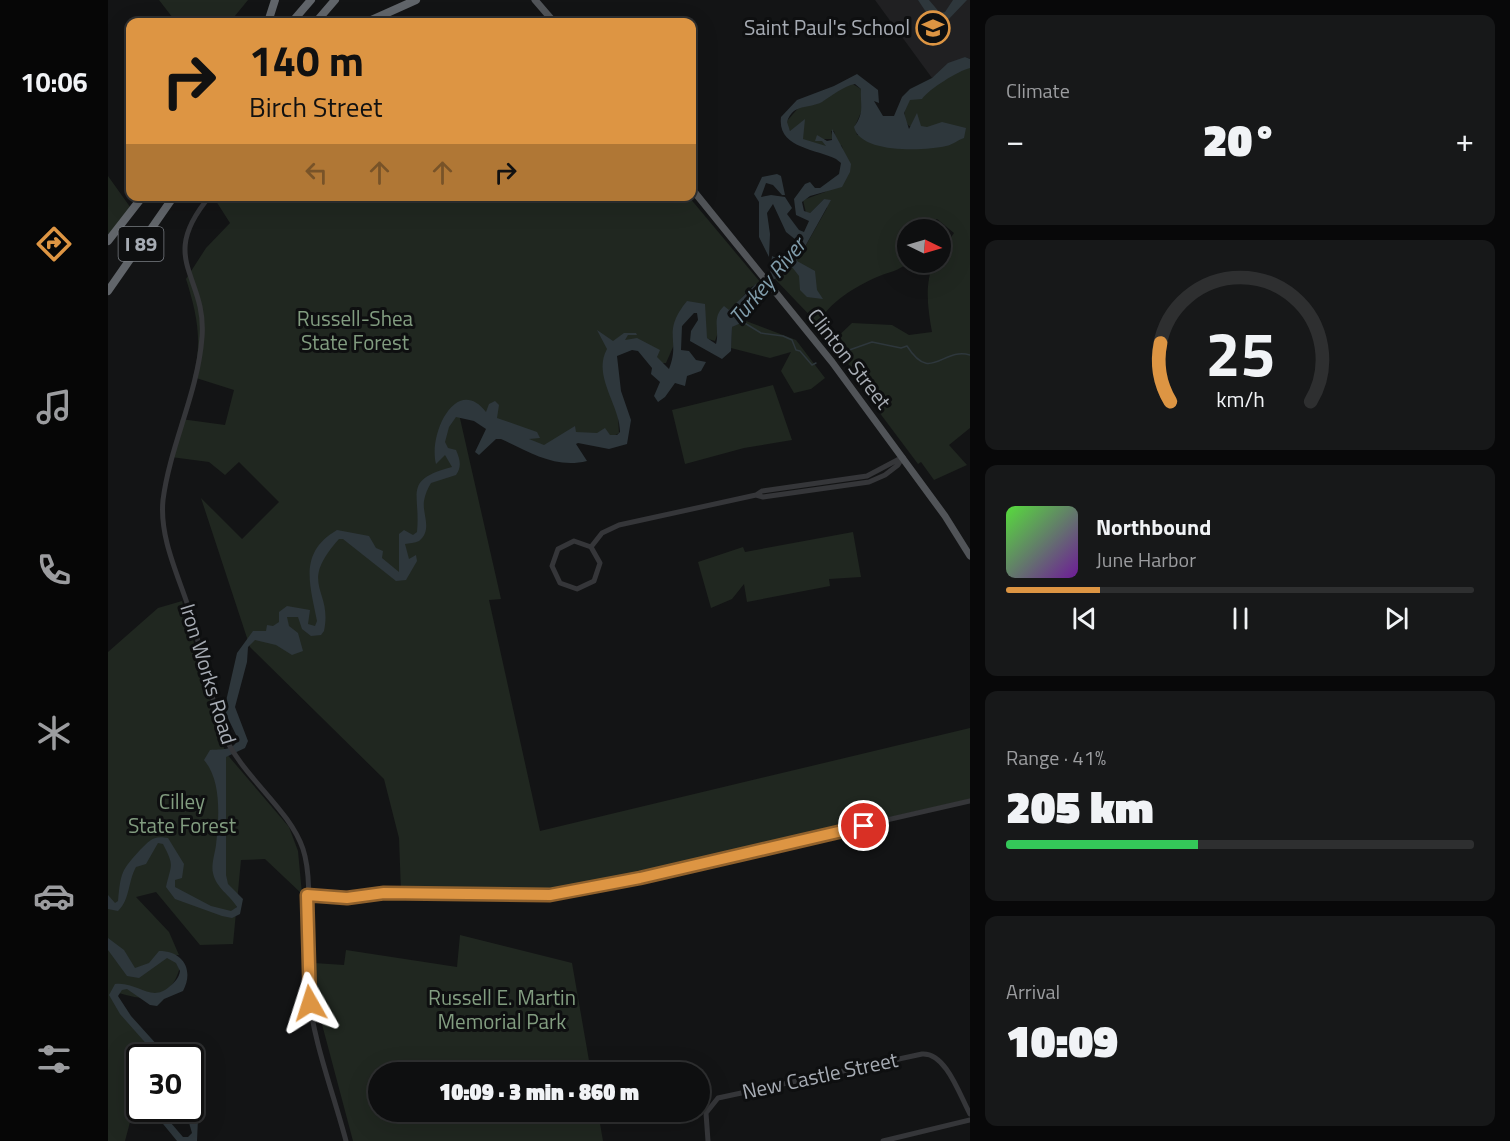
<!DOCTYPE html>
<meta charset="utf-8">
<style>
:root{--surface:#0e0f10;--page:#171819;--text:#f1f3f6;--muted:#9b9c9f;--line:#2e2f30;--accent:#dd9543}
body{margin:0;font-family:"Titillium Web",sans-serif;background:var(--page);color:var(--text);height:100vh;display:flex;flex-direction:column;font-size:22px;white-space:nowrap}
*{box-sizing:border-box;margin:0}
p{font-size:20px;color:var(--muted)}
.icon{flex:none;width:33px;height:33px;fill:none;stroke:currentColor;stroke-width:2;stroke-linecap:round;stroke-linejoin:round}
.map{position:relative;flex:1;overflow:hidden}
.sheet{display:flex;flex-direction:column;gap:15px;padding:15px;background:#080809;width:540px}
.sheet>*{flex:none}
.hud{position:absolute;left:18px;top:18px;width:570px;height:183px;border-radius:12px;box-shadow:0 6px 24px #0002,0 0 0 2px var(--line);background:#dd9543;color:#111;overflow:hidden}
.needle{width:39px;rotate:95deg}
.tools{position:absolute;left:789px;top:219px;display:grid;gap:12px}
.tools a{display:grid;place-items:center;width:54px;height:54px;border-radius:50%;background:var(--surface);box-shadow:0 6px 24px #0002,0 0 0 2px var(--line);font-size:30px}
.speed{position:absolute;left:18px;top:1044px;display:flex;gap:12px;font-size:30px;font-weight:700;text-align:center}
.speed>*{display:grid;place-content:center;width:78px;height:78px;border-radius:50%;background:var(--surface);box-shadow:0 6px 24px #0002,0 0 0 2px var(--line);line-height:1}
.speed .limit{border:3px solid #111;border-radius:9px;background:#fff;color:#111}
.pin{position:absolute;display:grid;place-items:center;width:51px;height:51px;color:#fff;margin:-26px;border:3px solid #fff;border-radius:50%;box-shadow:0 2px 6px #0007}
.me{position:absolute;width:66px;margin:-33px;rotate:354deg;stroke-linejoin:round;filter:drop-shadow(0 0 4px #0008)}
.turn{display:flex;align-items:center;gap:21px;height:126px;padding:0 24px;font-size:27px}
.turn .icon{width:78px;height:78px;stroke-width:2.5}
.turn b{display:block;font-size:42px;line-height:51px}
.lanes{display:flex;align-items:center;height:57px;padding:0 24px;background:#0003;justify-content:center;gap:30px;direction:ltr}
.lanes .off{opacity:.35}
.big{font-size:45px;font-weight:800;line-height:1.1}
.sheet .widget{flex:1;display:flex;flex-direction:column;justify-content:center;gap:9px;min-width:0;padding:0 21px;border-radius:12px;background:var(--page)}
.sheet .dial{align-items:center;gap:0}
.dial svg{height:156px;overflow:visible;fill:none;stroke:var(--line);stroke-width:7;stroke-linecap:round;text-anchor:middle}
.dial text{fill:var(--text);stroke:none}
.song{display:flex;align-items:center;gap:18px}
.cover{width:72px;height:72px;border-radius:9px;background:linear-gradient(135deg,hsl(110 70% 55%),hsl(280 70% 35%))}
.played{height:6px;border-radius:3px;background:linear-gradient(90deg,var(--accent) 20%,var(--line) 20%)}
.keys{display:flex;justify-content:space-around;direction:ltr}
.heat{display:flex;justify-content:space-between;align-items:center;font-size:33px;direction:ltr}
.charge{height:9px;border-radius:4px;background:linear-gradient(90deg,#34c759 41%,var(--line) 0)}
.trip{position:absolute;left:260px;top:1062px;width:342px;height:60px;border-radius:30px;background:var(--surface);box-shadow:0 6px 24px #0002,0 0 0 2px var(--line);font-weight:800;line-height:60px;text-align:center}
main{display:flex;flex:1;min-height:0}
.dock{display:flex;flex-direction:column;width:108px;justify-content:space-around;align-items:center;background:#060606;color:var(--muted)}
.dock .icon{width:42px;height:42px}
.dock .on{color:var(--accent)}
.dock b{font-size:27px;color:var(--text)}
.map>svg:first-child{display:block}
</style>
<main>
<nav class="dock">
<b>10:06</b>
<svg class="icon on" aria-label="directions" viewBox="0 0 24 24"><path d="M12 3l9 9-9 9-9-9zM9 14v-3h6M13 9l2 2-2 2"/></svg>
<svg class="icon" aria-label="music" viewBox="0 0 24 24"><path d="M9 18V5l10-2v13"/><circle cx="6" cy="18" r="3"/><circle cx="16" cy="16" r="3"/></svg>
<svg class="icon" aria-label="phone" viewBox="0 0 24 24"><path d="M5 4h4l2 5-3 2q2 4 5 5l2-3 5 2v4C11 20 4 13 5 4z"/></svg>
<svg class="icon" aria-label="climate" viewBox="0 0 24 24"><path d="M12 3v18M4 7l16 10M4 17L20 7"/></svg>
<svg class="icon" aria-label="car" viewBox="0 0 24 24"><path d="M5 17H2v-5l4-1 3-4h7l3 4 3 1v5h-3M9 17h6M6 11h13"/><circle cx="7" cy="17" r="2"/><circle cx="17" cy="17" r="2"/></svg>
<svg class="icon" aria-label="filters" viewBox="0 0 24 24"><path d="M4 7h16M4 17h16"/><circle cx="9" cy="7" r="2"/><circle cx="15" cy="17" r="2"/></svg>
</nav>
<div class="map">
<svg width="862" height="1141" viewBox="0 0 862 1141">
<rect width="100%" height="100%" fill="#131415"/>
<path fill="#202022" d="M767 0H862V59L857 57 824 78Z"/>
<path fill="#202720" d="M51 0H140L122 22H68Z
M862 65V428L841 445 859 465 826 480 813 462 810 464 759 396 762 393 724 342 744 323 784 325 801 335 824 332C820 310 816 283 826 263L832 262 833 252 846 233 829 219 816 225V229L800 230V263C790 271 781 272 769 277 748 286 720 303 710 324L666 278 689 261 719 208 716 199 702 213H698L695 200 717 192 739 173 734 146 729 143 726 131H723L725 139H713L724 149C709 145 681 139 678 122L692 106 743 83 753 89 755 108 747 126 749 135 814 128 801 126 796 120 797 101Z
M0 176 25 211 0 243Z
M111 197H581L653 283 643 287 614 321 607 341 597 338 598 320 586 311 579 315 558 363H550L543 351 513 345 498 378 510 416 511 433 506 436 441 448 351 414 393 599 381 600 432 831 862 728V799L450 892 397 895 293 892 291 838 276 779 142 647 93 498 134 539 171 502 131 462 117 475 101 462 63 457 73 419 117 425 126 390 85 377C95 342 89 314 78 279L98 248 122 223 108 201Z
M630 318 688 340 717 378 703 389 686 393 673 371 683 352 662 358 623 348 624 327 634 321Z
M665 385 684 440 636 448 577 464 564 410Z
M745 532 753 577 721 579 722 586 639 602 636 584 624 599 603 608 590 562 635 547 637 552Z
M74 601 117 752 181 827 190 851 194 894 157 859 133 860 125 944 92 945 48 892 28 897 61 932 71 955H62L73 964C62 1005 39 1002 4 991L51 1057 32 1058 31 1103 26 1107 17 1141H0V652L50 608Z
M352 935 464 963 483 1072H270V1112H490L495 1141H245L211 1013 206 963 236 965 238 950 349 967Z"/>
<path fill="#2e373c" d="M810 0H821L832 13 837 12 845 0H859L838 22 822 18Z
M857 57 862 59V68C850 71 821 89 814 99L802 100 796 113 801 129 809 113 813 126 819 127 834 122 858 128 856 138C849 140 845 145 838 146 817 151 752 154 746 127 757 112 752 105 753 89L747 84C736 86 723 96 714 102 701 109 685 103 679 122L682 131 697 119 695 139 718 146 714 141H707L709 135 719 141 724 140V129L743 164 742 172 734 187 702 196 694 202 696 211 702 213 716 199 723 200 689 261 707 271 709 290 715 299 699 297 692 290 691 276 684 267 652 289 630 317 635 322 624 327 623 351 614 359 582 341 583 331 590 320 589 313H586L574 326 573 350 581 351 588 360 598 362 593 371 579 376 577 386 567 383 557 397 550 402 546 396 552 382 543 374 544 368 530 351 524 350 509 356 513 391 523 420 519 444 501 449 470 443 468 444 479 461C447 469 422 452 393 439H388L371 455 367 452 378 429 366 421 348 417 341 427 337 442 340 448 348 450C352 459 354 467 348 475L323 483C320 488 317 494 316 501 314 514 325 530 311 541 307 543 301 543 297 544L301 559 308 555 309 561 298 580 288 581 235 539H231C189 586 225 588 216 631L213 635 203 636 194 629 190 617H179L181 626 190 633 195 651 184 655 168 645 147 640 140 647 139 662 127 707 140 741 137 748 118 757V875L120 884 135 899 132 914 124 918 114 916 67 899 58 887C63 864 67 867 55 844L50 843 38 864 28 867C20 881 22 900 10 911L0 909V895L7 903 10 901C13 872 13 871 32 850 42 840 45 835 60 838L76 864 74 878 67 880V887L103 906 123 911 129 907C122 895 108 888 105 873 103 865 107 853 108 845 111 818 114 781 96 760L102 750C114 749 125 751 130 739L116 710 129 653 145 631H158L159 625 165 626 171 622V612L179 606 202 610 200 624 207 626 209 621C202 584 190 553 229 530L261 536 268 548 275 551 274 558 291 572V534L296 530 305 535 309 532C313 493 294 480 344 467L337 455 328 464C320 433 349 374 378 412L381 404 387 401 391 405 389 418 429 432 432 438 421 439 436 445 467 426 468 432 489 433 497 428 502 435H509L512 432C512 405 484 376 499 349L489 330 505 341 516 333H528L529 335H520L517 340 529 338 552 350 549 357 561 369C573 339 553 333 579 301L597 304 599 338 608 344C612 330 603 318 616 306L621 310 648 284 662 275 664 256 674 261 688 240 678 232 665 204 659 213 662 234 661 257 651 237V202L646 194 654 177 669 174 673 176 677 195H674L665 185 658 183 653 197 663 195 677 197 684 208 679 214 691 230 696 232 701 221 688 215 686 199 697 184 702 182 707 188H712L731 174 733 163 728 159C708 149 669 148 673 117L689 100 726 86 749 74 770 90 771 103 766 101 775 116H786L794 97 802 89 824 78 840 63Z
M0 938 16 950 27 968 41 963 51 951C76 951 86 971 75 991L56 999 49 1006 42 1005 19 989 14 990 10 996 23 1016 60 1057H50L12 1014 1 995 7 984C29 981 43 1003 61 987 67 982 71 978 72 971L68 963 59 958 31 978 19 976 0 950Z
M83 1099 90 1119 89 1141H69L51 1119 34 1109H51L75 1137H80L84 1133 77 1109 82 1108Z"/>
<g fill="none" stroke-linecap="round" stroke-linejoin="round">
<path stroke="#2e373c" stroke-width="1.5" d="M635 322 653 333 675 336 684 340 688 350 692 351 704 365 708 363
M730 354 764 342 793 348 799 346C823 384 834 347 862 355"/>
<path stroke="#353639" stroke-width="5" d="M102 196C48 260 99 275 94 337 90 393 62 445 55 500 51 539 72 579 83 615 94 654 102 694 115 733 135 778 181 808 195 849 207 885 196 949 200 990 205 1041 225 1092 238 1141
M648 495 655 497 761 482 777 475 790 465 795 457
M483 547 466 541 450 549 444 566 452 583 469 589 486 581 492 563 483 547 494 533 511 525 648 495 654 491 759 476 795 457
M199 895 233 898 276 893 387 896 442 895 472 890 862 801
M600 1141 598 1113 610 1098 814 1054C838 1052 852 1096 862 1114
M775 1141 862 1120"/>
<path stroke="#515458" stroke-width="7" d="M427 0 446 22
M584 189 724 362 837 516 862 556"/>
<path stroke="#61656a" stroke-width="8" d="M160 22 167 0
M184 22 203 0
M208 22 227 0
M259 22 308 0
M0 241 35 196
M0 291 66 196"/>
</g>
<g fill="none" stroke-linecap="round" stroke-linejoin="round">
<defs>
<path id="route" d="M202 1003 199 895 239 898 276 893 442 895 532 878 756 826"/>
</defs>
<use href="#route" stroke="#90612c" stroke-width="15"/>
<use href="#route" stroke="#dd9543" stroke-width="10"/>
</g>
<defs>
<symbol id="school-ring" viewBox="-11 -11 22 22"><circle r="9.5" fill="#0e0f10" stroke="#dd9543" stroke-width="1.5"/><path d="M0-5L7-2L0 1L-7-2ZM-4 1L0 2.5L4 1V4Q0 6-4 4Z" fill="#dd9543"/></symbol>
</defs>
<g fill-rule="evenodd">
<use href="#school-ring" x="806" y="9" width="38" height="38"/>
</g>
<g text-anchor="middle" stroke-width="6" stroke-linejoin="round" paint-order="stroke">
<rect fill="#0e0f10" stroke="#797d83" stroke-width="1.5" x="10.5" y="227" width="45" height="34" rx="4.5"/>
<g font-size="20" font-weight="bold" fill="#a7acb4">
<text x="33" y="251">I 89</text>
</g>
<g font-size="21" fill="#a7acb4" stroke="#0e0f10" text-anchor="end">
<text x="802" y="35">Saint Paul's School</text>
</g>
<g font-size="21" fill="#829d80" stroke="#0e0f10">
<text x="247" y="326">Russell-Shea<tspan x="247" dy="24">State Forest</tspan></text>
<text x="74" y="809">Cilley<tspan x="74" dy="24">State Forest</tspan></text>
<text x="394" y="1005">Russell E. Martin<tspan x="394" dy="24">Memorial Park</tspan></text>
</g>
<g font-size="21" fill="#a7acb4" stroke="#0e0f10">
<text transform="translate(741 359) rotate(52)" y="7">Clinton Street</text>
<text transform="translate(100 674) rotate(73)" y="7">Iron Works Road</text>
<text transform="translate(712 1076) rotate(-12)" y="7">New Castle Street</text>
</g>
<g font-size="22" font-style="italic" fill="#819dab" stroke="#0e0f10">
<text transform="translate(659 281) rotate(-50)" y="8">Turkey River</text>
</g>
</g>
</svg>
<div class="tools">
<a><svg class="needle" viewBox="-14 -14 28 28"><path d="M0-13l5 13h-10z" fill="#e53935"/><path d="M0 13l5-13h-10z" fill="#9b9c9f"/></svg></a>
</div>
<div class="speed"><div class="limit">30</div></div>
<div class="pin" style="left:756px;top:826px;background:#d93025"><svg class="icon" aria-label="arrive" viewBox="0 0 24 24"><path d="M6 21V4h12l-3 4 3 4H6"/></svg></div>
<svg class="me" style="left:202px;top:1003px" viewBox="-20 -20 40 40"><path d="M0-17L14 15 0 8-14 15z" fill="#dd9543" stroke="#fff" stroke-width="4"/></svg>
<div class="trip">10:09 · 3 min · 860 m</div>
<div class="hud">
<div class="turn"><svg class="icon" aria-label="right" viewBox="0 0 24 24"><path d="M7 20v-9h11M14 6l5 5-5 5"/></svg><div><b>140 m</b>Birch Street</div></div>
<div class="lanes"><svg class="icon off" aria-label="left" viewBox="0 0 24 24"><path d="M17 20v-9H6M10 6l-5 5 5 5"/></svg><svg class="icon off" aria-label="ahead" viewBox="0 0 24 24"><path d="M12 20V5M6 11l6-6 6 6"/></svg><svg class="icon off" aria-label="ahead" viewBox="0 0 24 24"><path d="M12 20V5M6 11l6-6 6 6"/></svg><svg class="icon" aria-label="right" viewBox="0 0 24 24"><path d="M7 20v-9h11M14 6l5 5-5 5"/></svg></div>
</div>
</div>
<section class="sheet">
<div class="widget"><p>Climate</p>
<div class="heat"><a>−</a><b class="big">20°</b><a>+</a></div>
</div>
<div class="widget dial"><svg viewBox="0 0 100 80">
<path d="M14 69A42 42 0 1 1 86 69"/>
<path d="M14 69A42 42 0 0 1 9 39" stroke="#dd9543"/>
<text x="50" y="56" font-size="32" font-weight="700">25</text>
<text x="50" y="72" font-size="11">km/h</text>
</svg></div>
<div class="widget">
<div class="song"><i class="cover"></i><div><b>Northbound</b><p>June Harbor</p></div></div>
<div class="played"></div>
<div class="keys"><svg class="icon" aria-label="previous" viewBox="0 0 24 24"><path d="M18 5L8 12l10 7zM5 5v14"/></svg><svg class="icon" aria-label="pause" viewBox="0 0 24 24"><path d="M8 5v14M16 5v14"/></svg><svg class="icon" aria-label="next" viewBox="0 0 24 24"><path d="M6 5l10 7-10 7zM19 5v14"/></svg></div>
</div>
<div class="widget"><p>Range · 41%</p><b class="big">205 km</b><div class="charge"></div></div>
<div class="widget"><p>Arrival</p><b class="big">10:09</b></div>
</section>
</main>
